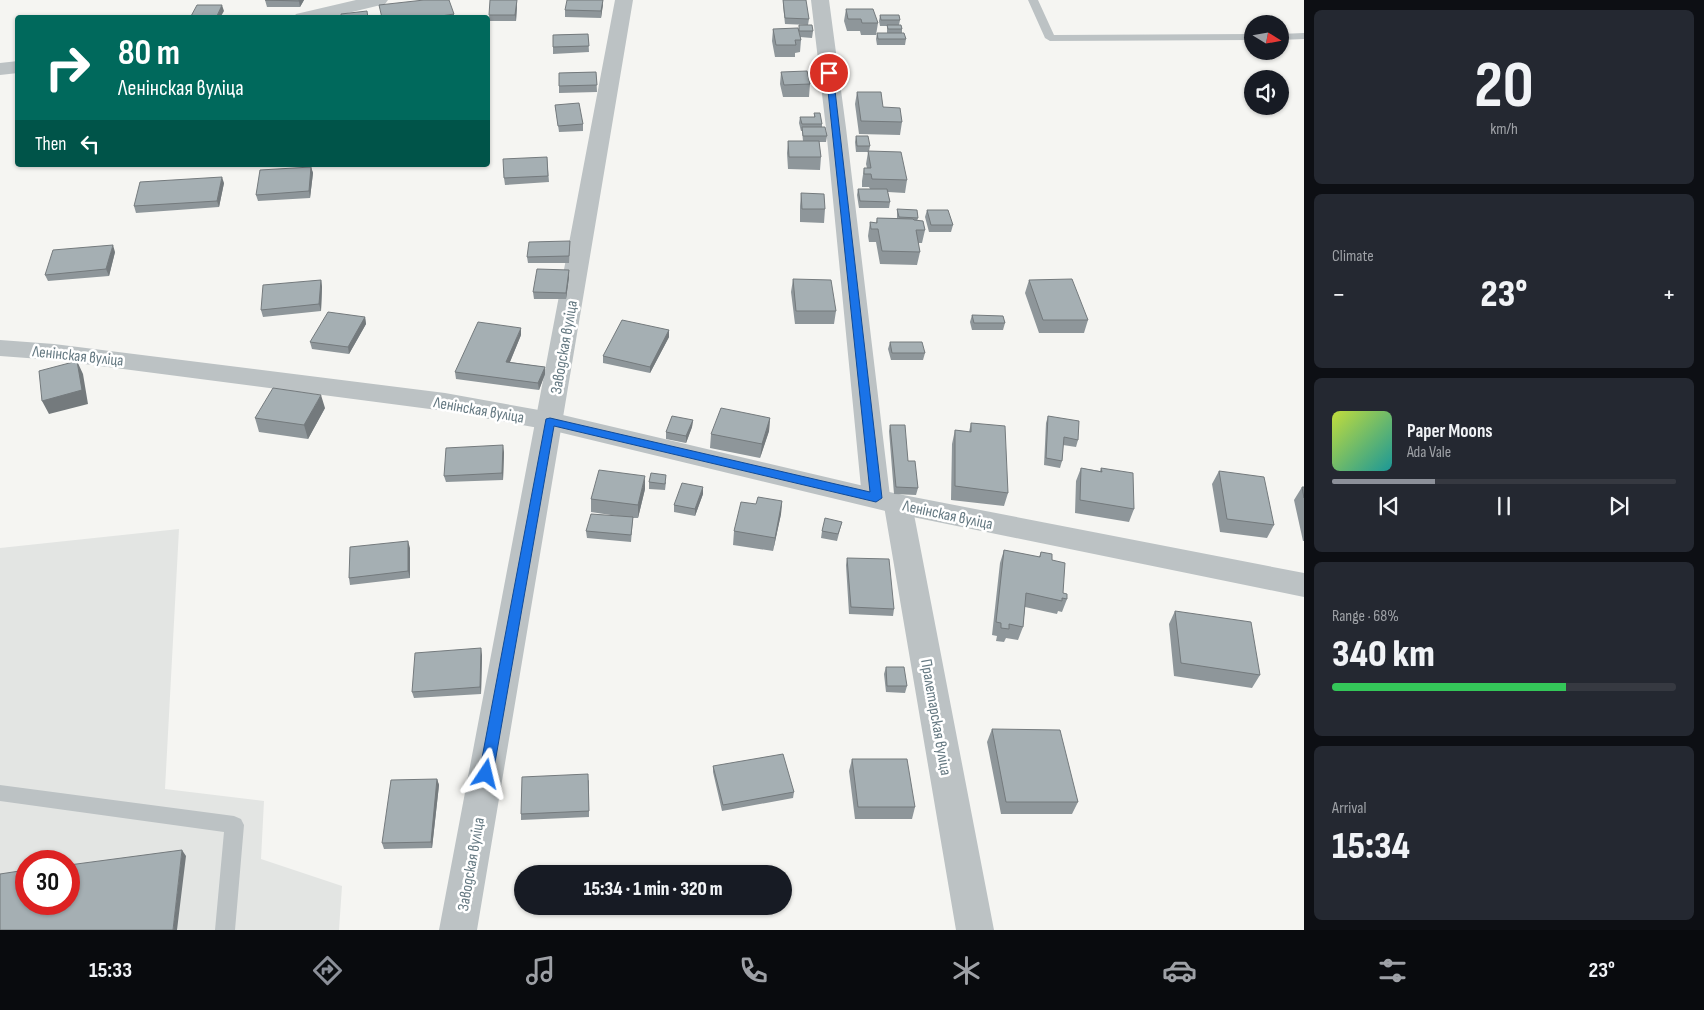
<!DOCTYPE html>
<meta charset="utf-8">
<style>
:root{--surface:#171b24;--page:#242831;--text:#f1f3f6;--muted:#9ea1a6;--line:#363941;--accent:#8c9099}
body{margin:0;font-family:"Sofia Sans Condensed",sans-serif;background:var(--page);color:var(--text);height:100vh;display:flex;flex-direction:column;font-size:19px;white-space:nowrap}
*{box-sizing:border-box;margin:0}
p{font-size:16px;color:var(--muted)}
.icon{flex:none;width:28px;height:28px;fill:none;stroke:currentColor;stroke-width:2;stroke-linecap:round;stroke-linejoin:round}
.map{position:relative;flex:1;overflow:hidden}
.details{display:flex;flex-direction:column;gap:10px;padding:10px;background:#0d0f14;width:400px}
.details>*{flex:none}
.top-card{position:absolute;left:15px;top:15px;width:475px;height:152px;border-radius:5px;box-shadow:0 1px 4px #0004;background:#00695c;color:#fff;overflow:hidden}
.needle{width:32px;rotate:101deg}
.tools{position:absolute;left:1244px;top:15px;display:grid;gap:10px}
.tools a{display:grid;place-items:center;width:45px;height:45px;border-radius:50%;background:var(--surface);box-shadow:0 1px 4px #0004;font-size:25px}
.speed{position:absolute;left:15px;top:850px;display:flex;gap:10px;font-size:25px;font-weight:700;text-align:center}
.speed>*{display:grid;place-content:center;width:65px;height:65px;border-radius:50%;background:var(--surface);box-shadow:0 1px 4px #0004;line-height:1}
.speed .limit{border:8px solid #d22;background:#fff;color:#111}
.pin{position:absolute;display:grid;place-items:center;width:42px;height:42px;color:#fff;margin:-21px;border:2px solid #fff;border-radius:50%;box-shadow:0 1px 5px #0007}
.me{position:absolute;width:55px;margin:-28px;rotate:10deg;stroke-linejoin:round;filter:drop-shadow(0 0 4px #0008)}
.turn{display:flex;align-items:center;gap:18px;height:105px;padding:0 20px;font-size:22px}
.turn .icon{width:65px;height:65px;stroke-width:2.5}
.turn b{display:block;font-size:35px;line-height:42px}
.then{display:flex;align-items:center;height:48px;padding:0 20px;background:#0003;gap:10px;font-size:19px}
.big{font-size:38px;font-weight:800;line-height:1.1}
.details .tile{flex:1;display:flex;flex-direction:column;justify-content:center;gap:8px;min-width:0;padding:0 18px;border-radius:8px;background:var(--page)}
.details .dial{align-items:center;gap:0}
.dial b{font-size:65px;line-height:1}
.song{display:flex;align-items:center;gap:15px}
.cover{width:60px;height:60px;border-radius:8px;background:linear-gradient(135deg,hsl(70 70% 55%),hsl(180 70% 35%))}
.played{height:5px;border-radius:2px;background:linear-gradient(90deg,var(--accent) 30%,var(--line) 30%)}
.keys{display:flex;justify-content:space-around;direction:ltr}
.heat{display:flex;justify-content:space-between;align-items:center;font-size:28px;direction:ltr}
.charge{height:8px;border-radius:4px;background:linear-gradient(90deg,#34c759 68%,var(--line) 0)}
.trip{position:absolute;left:514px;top:865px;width:278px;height:50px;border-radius:25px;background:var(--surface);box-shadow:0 1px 4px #0004;font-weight:800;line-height:50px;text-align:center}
.tab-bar{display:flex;height:80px;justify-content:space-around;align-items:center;background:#090b0e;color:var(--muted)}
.tab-bar .icon{width:35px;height:35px}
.tab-bar .current{color:var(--accent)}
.tab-bar b{font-size:22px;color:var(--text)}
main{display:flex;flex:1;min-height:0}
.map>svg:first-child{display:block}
</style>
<main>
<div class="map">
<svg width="1304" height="930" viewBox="0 0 1304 930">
<rect width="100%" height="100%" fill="#f5f5f2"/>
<path fill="#e3e5e3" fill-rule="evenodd" d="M179 529 165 789 264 801 261 859 342 886 339 930H0V548ZM26 861H69V904H26Z"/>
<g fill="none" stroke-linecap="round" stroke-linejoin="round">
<path fill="#bcc2c4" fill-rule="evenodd" d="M1028 0H1038L1054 35 1252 34V40L1050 41 1045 38Z
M1304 33V39L1280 40V34Z
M0 785 234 816 241 819 244 825 235 930H215L224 832 0 801Z"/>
<path fill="#bcc2c4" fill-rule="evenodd" d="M356 0H388L385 4 327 18H293L296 14Z
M615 0H633L477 930H439Z
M811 0H829L846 128 890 496 898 494 908 497 912 504 994 930H956L884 506 876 508 866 505 862 498 826 128Z
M18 61V73L0 75V63Z"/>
<path fill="#bcc2c4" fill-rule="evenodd" d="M0 340 54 344 445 393 550 412 898 494 1304 573V597L898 514 550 430 445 411 54 360 0 356Z"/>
</g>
<path fill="#8e969a" d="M265 0H304L300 7H267Z
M783 0 809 19 808 25 785 24 783 5Z
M603 4 601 18 565 17V10Z
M517 5 516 21H489V15Z
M846 9 878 23 876 35H861L860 31H847L844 21Z
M880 15 900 20 899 25 902 29V33L906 39 905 45H877L876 39 877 33H887V26H880L879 21Z
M799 25 813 31 812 38 800 37 801 40 800 52 795 53V57H775L772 41 773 29H799Z
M588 34 589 52 553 54V35Z
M596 72 597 92 559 93V73Z
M781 72 810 84 809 97H783L780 84Z
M857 92 883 107 902 122 900 135 859 134 855 104Z
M555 105 583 124V131L559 132Z
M814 113 822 124V127L827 136 826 142H819L821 157 820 170 788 169 787 153 788 141H803L802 131H801L799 123 800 117H814Z
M856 136 870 146 869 151 907 180 905 193 888 192 890 202 889 208H859L857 195 858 189H870L869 187H862V181L864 168H867L866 164 868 152H856L855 142Z
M547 157 549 182 505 185 504 178Z
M311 167 313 173 310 198 258 201 256 195Z
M224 183 219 207 136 213 134 206Z
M801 193 825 209 824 223 800 222V206Z
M897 209 918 218 917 221 925 230 922 243H918L920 252 917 265 880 264 876 242H869L868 236 870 222 876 223 877 218H897Z
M927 210 953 225 951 232H929L925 217Z
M570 241 569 263H528L527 257Z
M115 252 109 276 48 281 45 275Z
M569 270V277L566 299H534L533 292Z
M793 279 836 311 834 324H795L791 292Z
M321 280 322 287 321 311 263 317 261 310Z
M1029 280 1088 320 1084 333H1039L1025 293Z
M972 315 1005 323 1003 330H972L970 322Z
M365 317 366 324 349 354 312 349 310 342Z
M669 330V337L650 373 603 363V356Z
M521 335 510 362 545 367V374L539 390 456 379 455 372Z
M890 342 925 353 923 360H891L888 349Z
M325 408 308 439 259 432 255 418Z
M1048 416 1078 440 1076 447 1063 445 1062 461 1060 468 1044 465 1046 423Z
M770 418 769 431 760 458 710 448 711 434Z
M693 420 692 427 686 443 666 439V432Z
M971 423 1008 493 1004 506 951 500 952 444 955 430 969 432Z
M890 425 908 461 918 488 916 495 894 494 889 431Z
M504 452 503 480 446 482 444 476Z
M1081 468 1100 471 1101 468 1134 509 1129 522 1075 513 1076 481Z
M1219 471 1274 525 1267 538 1220 532 1212 484Z
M649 482H666L665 490 649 489Z
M1302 487H1304V541H1303L1294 500Z
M645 489 638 518H633L631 542 587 538 586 531 624 517 591 512V499Z
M703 494 695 516 674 512V505Z
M782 501 781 514 773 551 733 545 734 531 756 504Z
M842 522 837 541 821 538 822 531Z
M410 548V578L350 585 349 578Z
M1004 550 1039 557 1041 552 1052 560 1063 593 1067 599 1062 612 1058 611 1057 614 1025 607 1023 627 1018 640 1006 638 1004 642 996 641 997 636 992 635 1000 563Z
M847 558 894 609 893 616 849 614 846 565Z
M1175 611 1260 675 1252 688 1174 676 1169 624Z
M482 655 481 694 414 698 412 692Z
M886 667 907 686 905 693 886 692 884 674Z
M992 729 1078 802 1072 814H1001L987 742Z
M852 759 915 807 912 819H855L849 771Z
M713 766 794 792 793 798 722 811 713 772Z
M437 779 439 785 432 848 384 849 382 843Z
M589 780V817L521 820V814Z"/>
<path fill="#747a7d" d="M299 0H304L300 7 299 1Z
M517 0V5L516 21 515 15Z
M603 0V4L601 18V11Z
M222 5 224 11 220 18H216Z
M454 14V18H428Z
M311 167 313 173 310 198 309 191Z
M222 177 224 183 219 207 217 201Z
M113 245 115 252 109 276 106 269Z
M569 270V277L566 299V293Z
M321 280 322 287 321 311 319 304Z
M365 317 366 324 349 354 348 347Z
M521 328V335L507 369 506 362Z
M669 330V337L650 373V367Z
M77 361 83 374 88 404 49 414 42 401Z
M545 367V374L539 390 538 383Z
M321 395 325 408 308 439 304 425Z
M770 418 769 431 760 458 762 444Z
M693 420 692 427 686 443V436Z
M503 445 504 452 503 480 502 473Z
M645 476V489L638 518V505Z
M703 487V494L695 516V509Z
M782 501 781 514 773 551 775 538Z
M408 541 410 548V578L408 571Z
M481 648 482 655 481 694 480 687Z
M437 779 439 785 432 848 431 842Z
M182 850 186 856 177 930H173Z"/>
<path fill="#a5afb3" stroke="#747a7d" d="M265 0H299V1Z
M424 0H449L454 14 428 18H382L379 5Z
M490 0H517L515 15H489Z
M567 0H603L601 11 565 10Z
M783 0H806L809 19 785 18Z
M197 5H222L216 18H190Z
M846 9H873L878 23H862L861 19H848Z
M367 11 368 18H341V14Z
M880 15H899L900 20H881Z
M799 25H812L813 31H799Z
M887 25H901L902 29H888Z
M798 28 801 40H795L796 45H776L773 29Z
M877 33H904L906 39H878Z
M588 34 589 46 553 47V35Z
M807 71 810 84 784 85 781 72Z
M596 72 597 85 559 86V73Z
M857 92H881L883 107 900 108 902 122 861 121Z
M579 103 583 124 558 126 555 105Z
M814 113H820L822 124H802L800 117H815Z
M802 127H825L827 136H803Z
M856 136H868L870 146H857Z
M788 141H819L821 157H789Z
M868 151 901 152 907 180 872 179 871 174H864V168H871Z
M547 157 548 176 504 178 503 159Z
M311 167 309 191 256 195 260 170Z
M222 177 217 201 134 206 140 182Z
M858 189H887L890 202 860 201Z
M801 193 824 194 825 209H802Z
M897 209 917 210 918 218 899 217Z
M927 210H948L953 225H931Z
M877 218 913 219 914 220 923 221 925 230H916L920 252 882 251 878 229H871L870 222 877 223Z
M570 241 569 256 527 257 529 242Z
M113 245 106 269 45 275 53 250Z
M537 269 569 270 566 293 533 292Z
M793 279 831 280 836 311H796Z
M1072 279 1088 320H1043L1029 280Z
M321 280 319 304 261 310 263 285Z
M328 312 365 317 348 347 310 342Z
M972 315 1003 316 1005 323H974Z
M622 320 669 330 650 367 603 356Z
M478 322 521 328 506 362 545 367 538 383 455 372Z
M890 342H922L925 353H892Z
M77 361 82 390 42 401 39 371Z
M273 388 321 395 304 425 255 418Z
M721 408 770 418 762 444 711 434Z
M672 416 693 420 686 436 666 432Z
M1048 416 1079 421 1078 440 1064 437 1062 461 1046 458Z
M971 423 1005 426 1008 493 955 486V430L971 432Z
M890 425H905L908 461H915L918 488 896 487Z
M503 445 502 473 444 476 446 448Z
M1081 468 1102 472 1101 468 1133 473 1134 509 1080 500Z
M599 470 645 476 638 505 591 499Z
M1219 471 1264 477 1274 525 1227 519Z
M651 473 666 475 665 484 649 482Z
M682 483 703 487 695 509 674 505Z
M1302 487H1304V498Z
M758 497 782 501 775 538 734 531 741 502 756 504Z
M591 514 633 517 631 535 586 531Z
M825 518 842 522 838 534 822 531Z
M408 541V571L349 578 350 547Z
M1004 550 1040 557 1041 552 1052 554V560L1065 563 1063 593 1067 594V599L1062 598V601L1026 593 1023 627 1009 624V629L1001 628V623L996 622Z
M847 558 889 559 894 609 851 607Z
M1175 611 1251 622 1260 675 1181 663Z
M481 648 480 687 412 692 415 653Z
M886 667H904L907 686H887Z
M992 729 1060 730 1078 802H1006Z
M783 754 794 792 723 805 713 766Z
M852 759H907L915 807H858Z
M588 774 589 811 521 814 522 777Z
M437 779 431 842 382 843 391 780Z
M182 850 173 930H0V874L26 870V904H69V865Z"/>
<path fill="#1a73e8" stroke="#114b97" d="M826 72 833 73 882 498 876 502 554 426 493 774 491 778 486 780 481 778 479 774 546 419 550 418 870 492Z"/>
<g text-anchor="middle" stroke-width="5" stroke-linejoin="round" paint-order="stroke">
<g font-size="16" fill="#657982" stroke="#fff">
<text transform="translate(563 347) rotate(-80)" y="6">Заводская вуліца</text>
<text transform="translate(78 355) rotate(6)" y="6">Ленінская вуліца</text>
<text transform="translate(479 409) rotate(10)" y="6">Ленінская вуліца</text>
<text transform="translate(948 514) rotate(12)" y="6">Ленінская вуліца</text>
<text transform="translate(937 717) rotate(80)" y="6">Пралетарская вуліца</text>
<text transform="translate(470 864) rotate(-80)" y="6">Заводская вуліца</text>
</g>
</g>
</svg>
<div class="tools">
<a><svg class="needle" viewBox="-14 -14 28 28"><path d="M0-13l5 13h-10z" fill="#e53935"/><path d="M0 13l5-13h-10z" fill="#9ea1a6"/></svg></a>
<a><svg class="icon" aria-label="sound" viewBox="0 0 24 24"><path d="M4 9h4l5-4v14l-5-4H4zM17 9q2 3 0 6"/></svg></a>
</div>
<div class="speed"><div class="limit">30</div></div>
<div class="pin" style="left:829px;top:73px;background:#d93025"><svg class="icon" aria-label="arrive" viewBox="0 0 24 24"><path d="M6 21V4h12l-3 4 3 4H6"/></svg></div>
<svg class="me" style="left:486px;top:774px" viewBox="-20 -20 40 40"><path d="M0-17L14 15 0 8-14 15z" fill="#1a73e8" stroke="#fff" stroke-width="4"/></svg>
<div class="trip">15:34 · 1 min · 320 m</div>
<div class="top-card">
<div class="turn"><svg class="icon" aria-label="right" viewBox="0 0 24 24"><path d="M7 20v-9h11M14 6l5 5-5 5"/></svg><div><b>80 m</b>Ленінская вуліца</div></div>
<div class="then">Then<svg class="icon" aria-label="left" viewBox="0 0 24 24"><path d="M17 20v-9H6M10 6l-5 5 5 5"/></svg></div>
</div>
</div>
<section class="details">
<div class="tile dial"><b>20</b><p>km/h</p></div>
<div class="tile"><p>Climate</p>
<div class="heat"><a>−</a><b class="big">23°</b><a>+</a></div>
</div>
<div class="tile">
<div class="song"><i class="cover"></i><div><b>Paper Moons</b><p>Ada Vale</p></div></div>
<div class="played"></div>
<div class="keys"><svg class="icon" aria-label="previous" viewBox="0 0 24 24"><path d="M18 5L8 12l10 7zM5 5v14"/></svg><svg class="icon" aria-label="pause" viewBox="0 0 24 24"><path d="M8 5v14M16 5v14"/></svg><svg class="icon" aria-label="next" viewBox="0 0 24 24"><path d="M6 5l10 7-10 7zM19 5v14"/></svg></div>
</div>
<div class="tile"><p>Range · 68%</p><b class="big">340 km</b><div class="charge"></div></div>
<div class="tile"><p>Arrival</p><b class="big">15:34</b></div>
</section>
</main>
<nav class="tab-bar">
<b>15:33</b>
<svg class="icon current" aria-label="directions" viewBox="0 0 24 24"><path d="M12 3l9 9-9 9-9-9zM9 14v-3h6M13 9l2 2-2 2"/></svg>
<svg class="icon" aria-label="music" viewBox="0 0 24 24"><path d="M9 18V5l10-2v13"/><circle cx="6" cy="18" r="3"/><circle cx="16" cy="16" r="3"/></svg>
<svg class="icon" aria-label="phone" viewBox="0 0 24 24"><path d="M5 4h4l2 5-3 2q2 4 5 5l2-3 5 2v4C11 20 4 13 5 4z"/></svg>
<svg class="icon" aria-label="climate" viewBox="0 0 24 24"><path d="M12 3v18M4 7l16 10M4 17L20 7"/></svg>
<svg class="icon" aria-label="car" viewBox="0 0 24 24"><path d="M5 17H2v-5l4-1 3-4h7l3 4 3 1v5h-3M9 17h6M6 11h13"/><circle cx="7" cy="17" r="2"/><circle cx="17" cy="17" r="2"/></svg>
<svg class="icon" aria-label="filters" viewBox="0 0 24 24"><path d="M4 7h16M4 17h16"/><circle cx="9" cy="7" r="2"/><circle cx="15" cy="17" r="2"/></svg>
<b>23°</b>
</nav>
